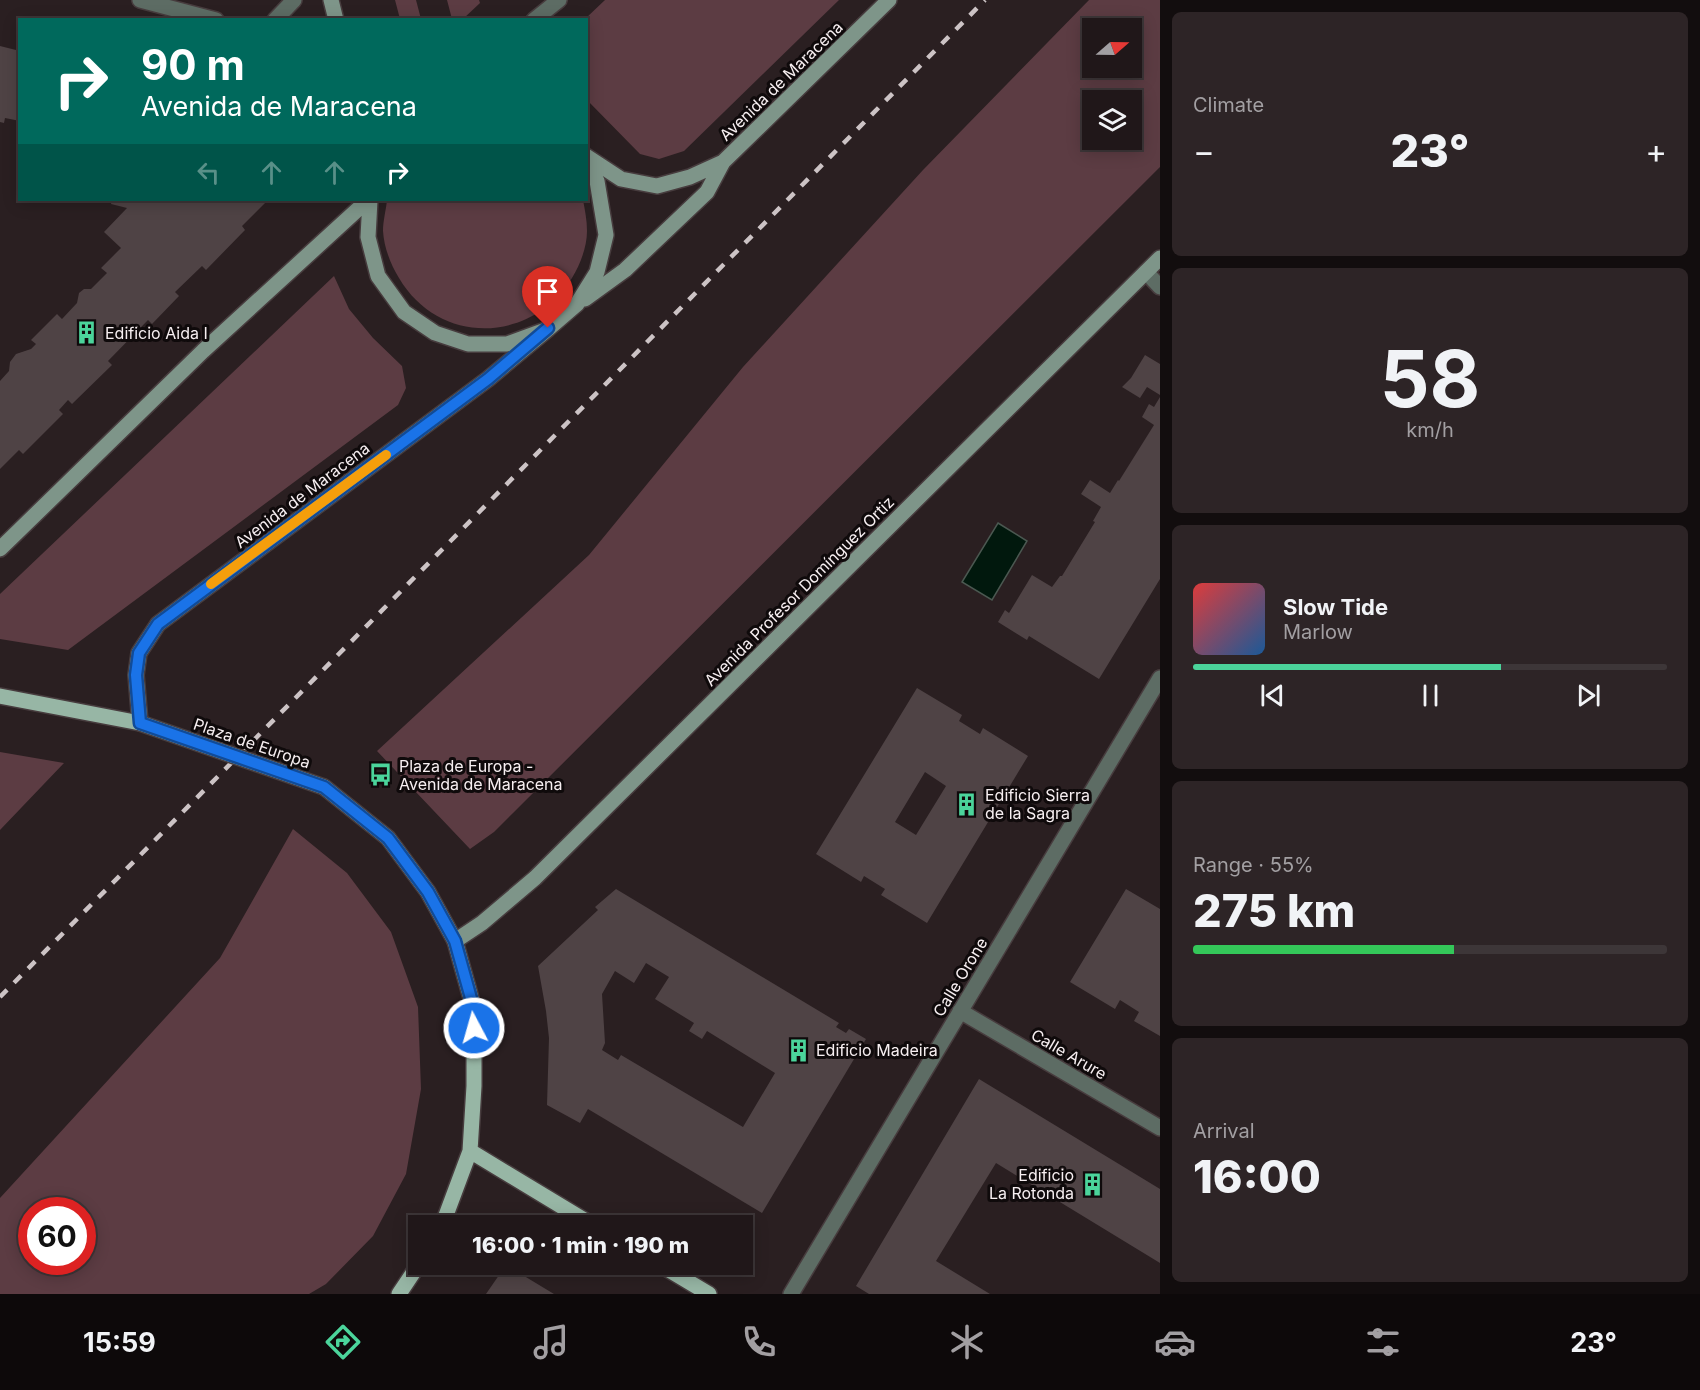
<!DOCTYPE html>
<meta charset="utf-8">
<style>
:root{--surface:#201719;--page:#2d2426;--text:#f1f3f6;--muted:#a29fa2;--line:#3d3638;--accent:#4bd49b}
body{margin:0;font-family:Inter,sans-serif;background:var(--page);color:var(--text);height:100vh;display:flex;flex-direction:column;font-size:22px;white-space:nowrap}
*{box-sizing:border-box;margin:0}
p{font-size:20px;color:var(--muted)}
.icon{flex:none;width:33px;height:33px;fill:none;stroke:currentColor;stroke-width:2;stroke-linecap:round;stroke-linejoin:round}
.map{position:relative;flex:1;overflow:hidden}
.side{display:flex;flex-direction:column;gap:12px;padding:12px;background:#120d0e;width:540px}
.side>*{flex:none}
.top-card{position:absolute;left:18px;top:18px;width:570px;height:183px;border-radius:0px;box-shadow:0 3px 15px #0003,0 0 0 2px var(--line);background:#00695c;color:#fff;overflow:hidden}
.needle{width:39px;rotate:70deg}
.controls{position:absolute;left:1082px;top:18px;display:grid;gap:12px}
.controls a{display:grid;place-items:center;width:60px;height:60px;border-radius:0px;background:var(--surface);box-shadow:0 3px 15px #0003,0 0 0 2px var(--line);font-size:30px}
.speed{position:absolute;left:18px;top:1197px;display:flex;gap:12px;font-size:30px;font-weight:700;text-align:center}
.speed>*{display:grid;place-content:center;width:78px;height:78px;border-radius:50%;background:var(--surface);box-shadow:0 3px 15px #0003,0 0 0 2px var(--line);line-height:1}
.speed .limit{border:9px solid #d22;background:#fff;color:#111}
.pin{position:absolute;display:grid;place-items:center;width:51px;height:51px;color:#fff;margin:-62px -26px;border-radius:50% 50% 50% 0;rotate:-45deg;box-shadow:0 0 6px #0007}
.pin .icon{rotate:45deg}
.me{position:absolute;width:66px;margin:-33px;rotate:354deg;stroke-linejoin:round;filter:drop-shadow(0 0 4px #0008)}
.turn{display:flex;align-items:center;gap:21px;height:126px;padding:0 24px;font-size:27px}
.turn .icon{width:78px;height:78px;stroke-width:2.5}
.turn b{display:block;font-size:42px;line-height:51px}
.lanes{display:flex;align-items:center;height:57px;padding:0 24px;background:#0003;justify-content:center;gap:30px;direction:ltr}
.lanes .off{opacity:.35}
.big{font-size:45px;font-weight:800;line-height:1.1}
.side .card{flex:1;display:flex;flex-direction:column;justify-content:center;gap:9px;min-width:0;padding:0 21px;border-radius:9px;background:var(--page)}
.side .dial{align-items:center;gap:0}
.dial b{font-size:78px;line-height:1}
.song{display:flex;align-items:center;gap:18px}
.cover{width:72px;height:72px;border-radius:9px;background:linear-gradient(135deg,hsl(0 70% 55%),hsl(210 70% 35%))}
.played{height:6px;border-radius:3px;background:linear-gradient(90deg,var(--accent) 65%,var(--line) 65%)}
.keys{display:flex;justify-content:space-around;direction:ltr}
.heat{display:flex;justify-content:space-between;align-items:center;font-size:33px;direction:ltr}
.charge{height:9px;border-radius:4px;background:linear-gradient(90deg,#34c759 55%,var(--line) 0)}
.trip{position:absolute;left:408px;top:1215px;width:345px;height:60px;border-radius:0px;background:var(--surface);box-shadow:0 3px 15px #0003,0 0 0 2px var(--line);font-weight:800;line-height:60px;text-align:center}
.tabs{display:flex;height:96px;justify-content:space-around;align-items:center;background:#0d090a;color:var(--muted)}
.tabs .icon{width:42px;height:42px}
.tabs .selected{color:var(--accent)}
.tabs b{font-size:27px;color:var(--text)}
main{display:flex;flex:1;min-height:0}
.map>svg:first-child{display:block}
</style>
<main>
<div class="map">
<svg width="1160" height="1294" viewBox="0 0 1160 1294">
<rect width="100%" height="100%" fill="#2a1f21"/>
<path fill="#5c3c43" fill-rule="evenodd" d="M395 0H416L421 19H400Z
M447 0H479L480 3 463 19H452Z
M605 0H839L684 151 659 159 640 154 587 100 585 19Z
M1089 0H1160V167L494 832 470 849 377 751 589 555 743 367 923 170ZM1092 28H1131V68H1092ZM1092 100H1131V140H1092Z
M387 200H583C585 210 587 221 587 231 587 247 580 265 572 278 531 344 439 346 399 278 391 265 384 248 383 231 383 221 386 210 387 200Z
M334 276 349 309 373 338 402 366 406 388 398 405 68 650 0 639V594Z
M0 752 64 763 0 830Z
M293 829 347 873 391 932 418 1007 421 1089 406 1174 373 1236 326 1284 309 1294H0V1198L220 958ZM32 1210H82V1262H32Z"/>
<path fill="#01180d" stroke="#4b5851" stroke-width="1.5" d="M998 523 1027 541 992 600 962 582Z"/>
<path fill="#4f4345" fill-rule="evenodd" d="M0 46 20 51V121L5 118 4 123 0 122Z
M112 200H268L242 226 245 230 206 270 202 266 175 292 179 296 152 324 148 320 108 361 112 365 72 404 68 400 59 410 63 414 23 454 19 450 0 469V381L9 371 10 362 16 354 31 349 36 344 31 340 57 314 62 319 77 303 79 293 84 289H91L107 273 101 268 121 248 104 232 127 208 111 204Z
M1145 355 1160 364V395L1147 387 1140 398 1122 387 1131 378Z
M1160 397V579L1099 679 1029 636 1027 640 998 622 1005 610 1009 613 1032 575 1052 587 1060 576H1062L1095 522 1093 521 1101 507 1081 494 1090 480 1110 493 1118 480 1119 481 1154 425 1142 417 1149 404 1154 407Z
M917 688 962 715 959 721 980 734 983 728 1028 756 927 923 881 895 885 889 864 876 861 882 816 854ZM925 772 946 786 916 835 895 822Z
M616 889 839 1023 836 1027 846 1033 849 1029 866 1039 762 1213 588 1109 580 1123 547 1105 549 1038 546 1011 538 966 598 910 595 907ZM646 963 669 977 655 999 694 1023 689 1031 702 1039 707 1031 775 1073 743 1127 621 1055 618 1060 602 1050 605 1043 602 994 615 971 634 983Z
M1126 889 1160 909V1036L1134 1021 1139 1012 1120 1000 1115 1009 1070 982Z
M979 1079 1160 1189V1263L996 1163 936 1261 990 1294H869L856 1286Z
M506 1265 554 1294H486Z"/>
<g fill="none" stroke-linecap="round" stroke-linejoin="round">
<defs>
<path id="minor" d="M960 1011 1160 1128
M791 1294 1160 678"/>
<path id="tertiary" d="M140 0 216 20
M275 20 294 0
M534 20 559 0
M1146 272 1160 287"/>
<path id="secondary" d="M331 0 336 20
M586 156 621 179 657 186 690 177 723 162
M370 200 368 237 378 276 404 312 435 333 468 344H507L548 329 577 304 597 272 606 235 597 181 586 162
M585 299 625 270 707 192 723 162 889 0
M0 549 203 351 368 200
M140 723 136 675 139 653 158 624 488 379 548 329
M455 941 482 923 535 878 1160 258"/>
<path id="primary" d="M0 696 140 723
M324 787 388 838 428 892 455 941 474 1009V1086L470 1151 442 1226
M470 1151 594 1226
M659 1264 709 1294
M399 1294 419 1264"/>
</defs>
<use href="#minor" stroke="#473c3e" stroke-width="18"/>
<use href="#tertiary" stroke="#473c3e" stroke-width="18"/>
<use href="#secondary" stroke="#473c3e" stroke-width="18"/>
<use href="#primary" stroke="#473c3e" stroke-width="18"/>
<use href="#minor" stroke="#5d6c64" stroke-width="15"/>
<use href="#tertiary" stroke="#5d6c64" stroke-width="15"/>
<use href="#secondary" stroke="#7e9589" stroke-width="15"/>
<use href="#primary" stroke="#97b6a5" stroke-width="15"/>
<path stroke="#ccc3c5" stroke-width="4.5" stroke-dasharray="10 10" stroke-linecap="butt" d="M0 997 985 0"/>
<defs>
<path id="primary-bridge" d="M140 723 324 787"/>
</defs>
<use href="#primary-bridge" stroke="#473c3e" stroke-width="18" stroke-linecap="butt"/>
<use href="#primary-bridge" stroke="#97b6a5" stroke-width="15"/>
</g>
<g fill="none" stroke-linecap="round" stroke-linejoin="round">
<defs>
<path id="route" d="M474 1028V1009L455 941 428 892 388 838 324 787 140 723 136 675 139 653 158 624 488 379 548 328"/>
</defs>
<use href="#route" stroke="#114b97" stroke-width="15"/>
<use href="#route" stroke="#1a73e8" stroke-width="10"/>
<path stroke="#f59e0b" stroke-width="10" d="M211 584 386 455"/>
</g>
<defs>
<symbol id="building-bare" viewBox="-9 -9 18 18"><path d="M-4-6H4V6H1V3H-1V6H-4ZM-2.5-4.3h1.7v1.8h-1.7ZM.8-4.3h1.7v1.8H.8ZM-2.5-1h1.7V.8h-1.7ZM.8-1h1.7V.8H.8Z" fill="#4bd49b" stroke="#0f0a0b" stroke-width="2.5" paint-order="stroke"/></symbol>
<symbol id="bus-bare" viewBox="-9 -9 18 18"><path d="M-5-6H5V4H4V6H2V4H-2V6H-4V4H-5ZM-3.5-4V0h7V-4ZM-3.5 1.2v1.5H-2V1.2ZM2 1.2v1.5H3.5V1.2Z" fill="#4bd49b" stroke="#0f0a0b" stroke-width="2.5" paint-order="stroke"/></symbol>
</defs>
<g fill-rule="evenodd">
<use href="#building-bare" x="70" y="316" width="33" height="33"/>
<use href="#bus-bare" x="364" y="758" width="33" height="33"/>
<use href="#building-bare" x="950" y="788" width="33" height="33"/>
<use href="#building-bare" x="782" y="1034" width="33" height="33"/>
<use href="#building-bare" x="1076" y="1168" width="33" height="33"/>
</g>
<g text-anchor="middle" stroke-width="6" stroke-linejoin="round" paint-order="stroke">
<g font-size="16" fill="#f7eff1" stroke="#0f0a0b">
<text transform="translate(781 81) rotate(-44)" y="6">Avenida de Maracena</text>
<text transform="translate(302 495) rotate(-37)" y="6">Avenida de Maracena</text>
<text transform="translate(799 591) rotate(-45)" y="6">Avenida Profesor Domínguez Ortiz</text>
<text transform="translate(252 743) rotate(19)" y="6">Plaza de Europa</text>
<text transform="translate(960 977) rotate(-59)" y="6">Calle Orone</text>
<text transform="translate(1069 1054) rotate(30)" y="6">Calle Arure</text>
</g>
<g font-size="16" fill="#f7eff1" stroke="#0f0a0b" text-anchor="start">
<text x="105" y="339">Edificio Aida I</text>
<text x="399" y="772">Plaza de Europa -<tspan x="399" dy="18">Avenida de Maracena</tspan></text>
<text x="985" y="801">Edificio Sierra<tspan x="985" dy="18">de la Sagra</tspan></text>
<text x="816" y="1056">Edificio Madeira</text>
<text x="1074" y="1181" text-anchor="end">Edificio<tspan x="1074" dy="18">La Rotonda</tspan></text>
</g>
</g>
</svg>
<div class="controls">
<a><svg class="needle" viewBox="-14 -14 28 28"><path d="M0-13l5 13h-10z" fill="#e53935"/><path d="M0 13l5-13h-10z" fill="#a29fa2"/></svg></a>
<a><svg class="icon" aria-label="layers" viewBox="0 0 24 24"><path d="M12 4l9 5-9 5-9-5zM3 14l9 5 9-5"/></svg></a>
</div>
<div class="speed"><div class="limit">60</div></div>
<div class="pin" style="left:548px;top:328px;background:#d93025"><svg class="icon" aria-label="arrive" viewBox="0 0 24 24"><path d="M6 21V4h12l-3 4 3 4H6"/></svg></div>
<svg class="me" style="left:474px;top:1028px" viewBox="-20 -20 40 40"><circle r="17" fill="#1a73e8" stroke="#fff" stroke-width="3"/><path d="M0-11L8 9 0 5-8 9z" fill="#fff"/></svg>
<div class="trip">16:00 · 1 min · 190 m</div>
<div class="top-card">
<div class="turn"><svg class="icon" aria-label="right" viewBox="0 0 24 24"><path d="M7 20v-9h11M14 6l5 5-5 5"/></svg><div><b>90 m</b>Avenida de Maracena</div></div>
<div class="lanes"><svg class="icon off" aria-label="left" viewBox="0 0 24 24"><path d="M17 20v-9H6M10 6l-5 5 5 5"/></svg><svg class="icon off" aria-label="ahead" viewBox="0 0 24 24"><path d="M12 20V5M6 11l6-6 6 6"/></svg><svg class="icon off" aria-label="ahead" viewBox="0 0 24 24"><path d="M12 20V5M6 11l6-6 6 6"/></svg><svg class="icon" aria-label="right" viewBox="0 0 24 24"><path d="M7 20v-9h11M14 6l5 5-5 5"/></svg></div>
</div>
</div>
<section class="side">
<div class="card"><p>Climate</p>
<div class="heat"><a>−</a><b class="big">23°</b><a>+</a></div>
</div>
<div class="card dial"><b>58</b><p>km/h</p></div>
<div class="card">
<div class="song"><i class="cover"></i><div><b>Slow Tide</b><p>Marlow</p></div></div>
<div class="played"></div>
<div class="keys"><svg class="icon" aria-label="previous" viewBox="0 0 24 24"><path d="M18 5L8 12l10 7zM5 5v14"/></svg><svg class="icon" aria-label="pause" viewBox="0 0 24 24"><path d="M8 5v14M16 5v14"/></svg><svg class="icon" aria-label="next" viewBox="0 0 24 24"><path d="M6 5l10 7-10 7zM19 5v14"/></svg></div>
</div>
<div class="card"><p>Range · 55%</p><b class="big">275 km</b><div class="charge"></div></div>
<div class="card"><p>Arrival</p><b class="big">16:00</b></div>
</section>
</main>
<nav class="tabs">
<b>15:59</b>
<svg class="icon selected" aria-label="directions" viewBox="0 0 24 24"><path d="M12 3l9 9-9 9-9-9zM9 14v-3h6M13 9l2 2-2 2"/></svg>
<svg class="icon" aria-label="music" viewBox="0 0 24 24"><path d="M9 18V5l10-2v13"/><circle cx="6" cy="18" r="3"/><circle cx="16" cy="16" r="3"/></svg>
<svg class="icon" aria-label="phone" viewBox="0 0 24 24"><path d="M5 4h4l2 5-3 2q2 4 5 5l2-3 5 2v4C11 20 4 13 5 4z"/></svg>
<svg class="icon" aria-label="climate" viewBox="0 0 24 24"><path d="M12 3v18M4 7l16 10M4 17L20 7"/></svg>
<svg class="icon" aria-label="car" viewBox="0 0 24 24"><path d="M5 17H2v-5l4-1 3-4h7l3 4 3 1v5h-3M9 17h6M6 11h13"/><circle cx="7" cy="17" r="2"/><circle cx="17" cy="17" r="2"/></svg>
<svg class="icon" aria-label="filters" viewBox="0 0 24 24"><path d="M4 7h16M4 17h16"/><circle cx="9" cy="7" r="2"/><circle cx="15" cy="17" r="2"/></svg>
<b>23°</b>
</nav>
